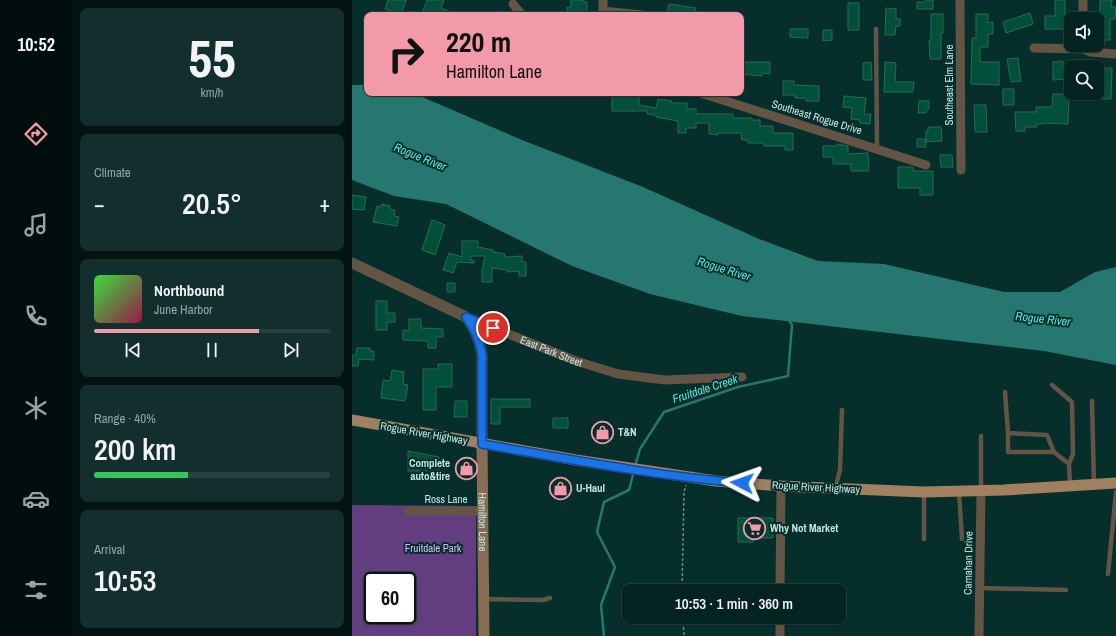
<!DOCTYPE html>
<meta charset="utf-8">
<style>
:root{--surface:#042321;--page:#122f2e;--text:#f1f3f6;--muted:#97a4a5;--line:#25403f;--accent:#f39aaa}
body{margin:0;font-family:"Archivo Narrow",sans-serif;background:var(--page);color:var(--text);height:100vh;display:flex;flex-direction:column;font-size:15px;white-space:nowrap}
*{box-sizing:border-box;margin:0}
p{font-size:13px;color:var(--muted)}
.icon{flex:none;width:22px;height:22px;fill:none;stroke:currentColor;stroke-width:2;stroke-linecap:round;stroke-linejoin:round}
.map{position:relative;flex:1;overflow:hidden}
.details{display:flex;flex-direction:column;gap:8px;padding:8px;background:#021312;width:280px}
.details>*{flex:none}
.hud{position:absolute;left:12px;top:12px;width:380px;height:84px;border-radius:8px;box-shadow:0 1px 3px #0004,0 0 0 1px var(--line);background:#f39aaa;color:#111;overflow:hidden}
.buttons{position:absolute;left:712px;top:12px;display:grid;gap:8px}
.buttons a{display:grid;place-items:center;width:40px;height:40px;border-radius:8px;background:var(--surface);box-shadow:0 1px 3px #0004,0 0 0 1px var(--line);font-size:20px}
.speed{position:absolute;left:12px;top:572px;display:flex;gap:8px;font-size:20px;font-weight:700;text-align:center}
.speed>*{display:grid;place-content:center;width:52px;height:52px;border-radius:50%;background:var(--surface);box-shadow:0 1px 3px #0004,0 0 0 1px var(--line);line-height:1}
.speed .limit{border:2px solid #111;border-radius:6px;background:#fff;color:#111}
.pin{position:absolute;display:grid;place-items:center;width:34px;height:34px;color:#fff;margin:-17px;border:2px solid #fff;border-radius:50%;box-shadow:0 1px 4px #0007}
.me{position:absolute;width:44px;margin:-22px;rotate:274deg;stroke-linejoin:round;filter:drop-shadow(0 0 3px #0008)}
.turn{display:flex;align-items:center;gap:14px;height:84px;padding:0 16px;font-size:18px}
.turn .icon{width:52px;height:52px;stroke-width:2.5}
.turn b{display:block;font-size:28px;line-height:34px}
.big{font-size:30px;font-weight:600;line-height:1.1}
.details .widget{flex:1;display:flex;flex-direction:column;justify-content:center;gap:6px;min-width:0;padding:0 14px;border-radius:8px;background:var(--page)}
.details .dial{align-items:center;gap:0}
.dial b{font-size:52px;line-height:1}
.song{display:flex;align-items:center;gap:12px}
.cover{width:48px;height:48px;border-radius:6px;background:linear-gradient(135deg,hsl(120 70% 55%),hsl(340 70% 35%))}
.played{height:4px;border-radius:2px;background:linear-gradient(90deg,var(--accent) 70%,var(--line) 70%)}
.keys{display:flex;justify-content:space-around;direction:ltr}
.heat{display:flex;justify-content:space-between;align-items:center;font-size:22px;direction:ltr}
.charge{height:6px;border-radius:3px;background:linear-gradient(90deg,#34c759 40%,var(--line) 0)}
.trip{position:absolute;left:270px;top:584px;width:224px;height:40px;border-radius:8px;background:var(--surface);box-shadow:0 1px 3px #0004,0 0 0 1px var(--line);font-weight:600;line-height:40px;text-align:center}
main{display:flex;flex:1;min-height:0}
.tabs{display:flex;flex-direction:column;width:72px;justify-content:space-around;align-items:center;background:#020e0d;color:var(--muted)}
.tabs .icon{width:28px;height:28px}
.tabs .active{color:var(--accent)}
.tabs b{font-size:18px;color:var(--text)}
.map>svg:first-child{display:block}
</style>
<main>
<nav class="tabs">
<b>10:52</b>
<svg class="icon active" aria-label="directions" viewBox="0 0 24 24"><path d="M12 3l9 9-9 9-9-9zM9 14v-3h6M13 9l2 2-2 2"/></svg>
<svg class="icon" aria-label="music" viewBox="0 0 24 24"><path d="M9 18V5l10-2v13"/><circle cx="6" cy="18" r="3"/><circle cx="16" cy="16" r="3"/></svg>
<svg class="icon" aria-label="phone" viewBox="0 0 24 24"><path d="M5 4h4l2 5-3 2q2 4 5 5l2-3 5 2v4C11 20 4 13 5 4z"/></svg>
<svg class="icon" aria-label="climate" viewBox="0 0 24 24"><path d="M12 3v18M4 7l16 10M4 17L20 7"/></svg>
<svg class="icon" aria-label="car" viewBox="0 0 24 24"><path d="M5 17H2v-5l4-1 3-4h7l3 4 3 1v5h-3M9 17h6M6 11h13"/><circle cx="7" cy="17" r="2"/><circle cx="17" cy="17" r="2"/></svg>
<svg class="icon" aria-label="filters" viewBox="0 0 24 24"><path d="M4 7h16M4 17h16"/><circle cx="9" cy="7" r="2"/><circle cx="15" cy="17" r="2"/></svg>
</nav>
<section class="details">
<div class="widget dial"><b>55</b><p>km/h</p></div>
<div class="widget"><p>Climate</p>
<div class="heat"><a>−</a><b class="big">20.5°</b><a>+</a></div>
</div>
<div class="widget">
<div class="song"><i class="cover"></i><div><b>Northbound</b><p>June Harbor</p></div></div>
<div class="played"></div>
<div class="keys"><svg class="icon" aria-label="previous" viewBox="0 0 24 24"><path d="M18 5L8 12l10 7zM5 5v14"/></svg><svg class="icon" aria-label="pause" viewBox="0 0 24 24"><path d="M8 5v14M16 5v14"/></svg><svg class="icon" aria-label="next" viewBox="0 0 24 24"><path d="M6 5l10 7-10 7zM19 5v14"/></svg></div>
</div>
<div class="widget"><p>Range · 40%</p><b class="big">200 km</b><div class="charge"></div></div>
<div class="widget"><p>Arrival</p><b class="big">10:53</b></div>
</section>
<div class="map">
<svg width="764" height="636" viewBox="0 0 764 636">
<rect width="100%" height="100%" fill="#062f2c"/>
<path fill="#623d80" fill-rule="evenodd" d="M0 505 124 506V636H0ZM21 581H55V615H21Z"/>
<path fill="#277771" d="M0 85H15V93H58L68 96 170 140 291 187 407 239 466 261 532 264 652 292H708L743 272 764 267V365L692 351 390 316 298 294 220 266 94 204 42 196 0 180Z"/>
<g fill="none" stroke-linecap="round" stroke-linejoin="round">
<path stroke="#277771" stroke-width="2.5" d="M283 466 288 449 312 412 386 387 436 376 440 325 437 320
M252 636 249 605 263 567 245 532 252 502 277 490 282 471"/>
</g>
<path fill="#024f3a" stroke="#2b6954" d="M36 0H54L49 14 33 9Z
M75 0H92L89 8 106 15H83L71 11Z
M219 0H232V2H235V15H215V7H219Z
M574 0H581V9H565V2H574Z
M703 0H713V29H693V16H703Z
M748 0H760L759 7H764L763 19H758V40H747Z
M496 3H507V30H496Z
M317 4 344 8 342 15H315Z
M534 8 544 9V19H548V26H544L543 35H533Z
M678 13 681 24 654 33 651 22Z
M579 14H591V33H589V59H578L577 40H579Z
M624 14H636V23L641 22V34H636V47H628V62H647V85L619 84 620 38H624Z
M438 29H456V38L438 37Z
M471 30H480V40L471 41Z
M666 58 669 81 659 82 655 59Z
M711 61 712 72H716V79L701 80V62Z
M389 62H418V74L410 73V76L389 74Z
M519 62 520 80H511V63Z
M533 62 544 63 543 82H562L561 92H532Z
M750 68H760L759 99H746L745 84H750Z
M431 81H442V85L467 86V101H454V98H443V95H431Z
M651 89H662V105H651Z
M260 93H287V105L304 108 306 99 320 101 319 103H335V109H344V114H381V118H400V120H408V126H421V133H441V150H433V146H412V143H396V140H390L389 133H366V135L357 134V123H344V128H334V133H326V121L304 117V115L295 114 296 111H260Z
M701 94H717L716 124 690 123V124H685V127H673V131H664L663 112H684V107H700Z
M492 96 514 98 512 114H519L518 124 508 123V120L499 119 500 108 491 107Z
M567 101H577V109H575L574 113H566Z
M622 105H634L635 132H623Z
M576 127H589L590 141 574 142V131H576Z
M565 139H573L574 147H565Z
M485 144 496 146V154L516 153 517 171H499V164H481V157H471V146H485Z
M588 155H600L601 167H589Z
M546 167H561V171H581V195H568V188H546Z
M0 195 14 197 12 210 0 209Z
M30 204 38 206 37 209 43 210 42 216 47 217 45 226 21 222 25 206 29 207Z
M80 220 93 225 83 255 70 250Z
M110 241H126V247L141 250V252L153 254V257L170 256V262H174V276H167V271L155 272V270L140 268V282H130V271L133 256H119V260L122 261V263L105 262 101 273 91 270 97 253 110 257Z
M95 283H103V292H95Z
M24 301H35V313H43V322H35V330H24Z
M57 319H69V328L91 329V337H84V348H76V341L51 340V330L57 331Z
M5 348H18V351H22V360L7 359 6 366H0V355H4Z
M86 364H100V387H84V410H71V369H86Z
M40 370 52 372 51 384 56 385 53 401 29 398 31 380 38 381Z
M139 399H178V407H148V424H139Z
M103 401H115V417H102Z
M201 418H216V428H201Z
M56 451 87 457V475H72V471H56Z
M386 518H421V538H401V542H386Z"/>
<g fill="none" stroke-linecap="round" stroke-linejoin="round">
<path stroke="#658b87" stroke-width="1.5" stroke-dasharray="3 2" stroke-linecap="butt" d="M330 591 332 492 334 485
M331 617 332 636"/>
<path stroke="#645444" stroke-width="4.5" d="M524 29 525 148
M700 385 720 402 721 454 717 464 718 485
M653 392 656 433 695 435 702 452 717 464
M740 401 742 485
M656 433V452H702
M483 489 488 470 490 410
M629 490V436
M607 492 610 539
M572 539V492
M756 574 764 492
M628 588 714 590
M132 599 191 600 198 598"/>
<g stroke="#645444" stroke-width="9">
<path d="M251 0V15"/>
<path d="M608 0 609 170"/>
<path d="M731 0V19"/>
<path d="M161 4 170 15"/>
<path d="M251 11 290 15"/>
<path d="M682 48 731 49 739 52 764 54"/>
<path d="M349 93 574 165"/>
<path id="s1" d="M114 317 224 361 266 374 313 380 390 377"/>
<path d="M56 511H131"/>
<path d="M428 591 429 486"/>
<path d="M428 636V617"/>
<path d="M627 636 629 491"/>
</g>
<path stroke="#645444" stroke-width="11" d="M0 263 114 317C123 329 128 340 130 355V444"/>
<path stroke="#866d53" stroke-width="11" id="s2" d="M130 444 132 636"/>
<path stroke="#a0805e" stroke-width="11" d="M0 420 224 460 364 481 429 486 572 492 652 490 764 483"/>
</g>
<g fill="none" stroke-linecap="round" stroke-linejoin="round">
<defs>
<path id="route" d="M141 328 114 317C123 329 128 340 130 355V444C216 459 303 476 390 483"/>
</defs>
<use href="#route" stroke="#114b97" stroke-width="10"/>
<use href="#route" stroke="#1a73e8" stroke-width="7"/>
</g>
<defs>
<symbol id="shop-ring" viewBox="-11 -11 22 22"><circle r="9.5" fill="#062f2c" stroke="#f39aaa" stroke-width="1.5"/><path d="M-5-2.5h2.3a2.7 3.5 0 0 1 5.4 0H5L5.5 6h-11ZM-1.5-2.5h3a1.5 2.3 0 0 0-3 0Z" fill="#f39aaa"/></symbol>
<symbol id="supermarket-ring" viewBox="-11 -11 22 22"><circle r="9.5" fill="#062f2c" stroke="#f39aaa" stroke-width="1.5"/><path d="M-6-5.5h2.5l.6 2H6L4.5 2H-2.5L-4.4-4H-6ZM-1.5 3.2a1.3 1.3 0 1 0 .1 0ZM3 3.2a1.3 1.3 0 1 0 .1 0Z" fill="#f39aaa"/></symbol>
</defs>
<g fill-rule="evenodd">
<use href="#shop-ring" x="238" y="420" width="25" height="25"/>
<use href="#shop-ring" x="102" y="456" width="25" height="25"/>
<use href="#shop-ring" x="196" y="476" width="25" height="25"/>
<use href="#supermarket-ring" x="390" y="516" width="25" height="25"/>
</g>
<g text-anchor="middle" stroke-width="4" stroke-linejoin="round" paint-order="stroke">
<g font-size="11" fill="#c4e7e3" stroke="#062f2c">
<text transform="translate(597 85) rotate(-90)" y="4">Southeast Elm Lane</text>
<text transform="translate(465 117) rotate(17)" y="4">Southeast Rogue Drive</text>
<text dy="4" stroke="none"><textPath href="#s1" startOffset="92">East Park Street</textPath></text>
<text transform="translate(72 433) rotate(10)" y="4">Rogue River Highway</text>
<text transform="translate(464 487) rotate(3)" y="4">Rogue River Highway</text>
<text x="94" y="503">Ross Lane</text>
<text dy="4" stroke="none"><textPath href="#s2" startOffset="78">Hamilton Lane</textPath></text>
<text transform="translate(616 563) rotate(-89)" y="4">Carnahan Drive</text>
</g>
<g font-size="11" font-weight="bold" fill="#c4e7e3" stroke="#062f2c" text-anchor="start">
<text x="266" y="436">T&amp;N</text>
<text x="98" y="467" text-anchor="end">Complete<tspan x="98" dy="13">auto&amp;tire</tspan></text>
<text x="224" y="492">U-Haul</text>
<text x="418" y="532">Why Not Market</text>
</g>
<g font-size="11" fill="#dbbafa" stroke="#062f2c">
<text x="81" y="552">Fruitdale Park</text>
</g>
<g font-size="12" font-style="italic" fill="#57ebdf" stroke="#062f2c">
<text transform="translate(68 157) rotate(22)" y="4">Rogue River</text>
<text transform="translate(372 269) rotate(17)" y="4">Rogue River</text>
<text transform="translate(691 319) rotate(6)" y="4">Rogue River</text>
<text transform="translate(353 389) rotate(-18)" y="4">Fruitdale Creek</text>
</g>
</g>
</svg>
<div class="buttons">
<a><svg class="icon" aria-label="sound" viewBox="0 0 24 24"><path d="M4 9h4l5-4v14l-5-4H4zM17 9q2 3 0 6"/></svg></a>
<a><svg class="icon" aria-label="search" viewBox="0 0 24 24"><circle cx="10" cy="10" r="6"/><path d="M15 15l6 6"/></svg></a>
</div>
<div class="speed"><div class="limit">60</div></div>
<div class="pin" style="left:141px;top:328px;background:#d93025"><svg class="icon" aria-label="arrive" viewBox="0 0 24 24"><path d="M6 21V4h12l-3 4 3 4H6"/></svg></div>
<svg class="me" style="left:390px;top:483px" viewBox="-20 -20 40 40"><path d="M0-17L14 15 0 8-14 15z" fill="#1a73e8" stroke="#fff" stroke-width="4"/></svg>
<div class="trip">10:53 · 1 min · 360 m</div>
<div class="hud">
<div class="turn"><svg class="icon" aria-label="right" viewBox="0 0 24 24"><path d="M7 20v-9h11M14 6l5 5-5 5"/></svg><div><b>220 m</b>Hamilton Lane</div></div>
</div>
</div>
</main>
